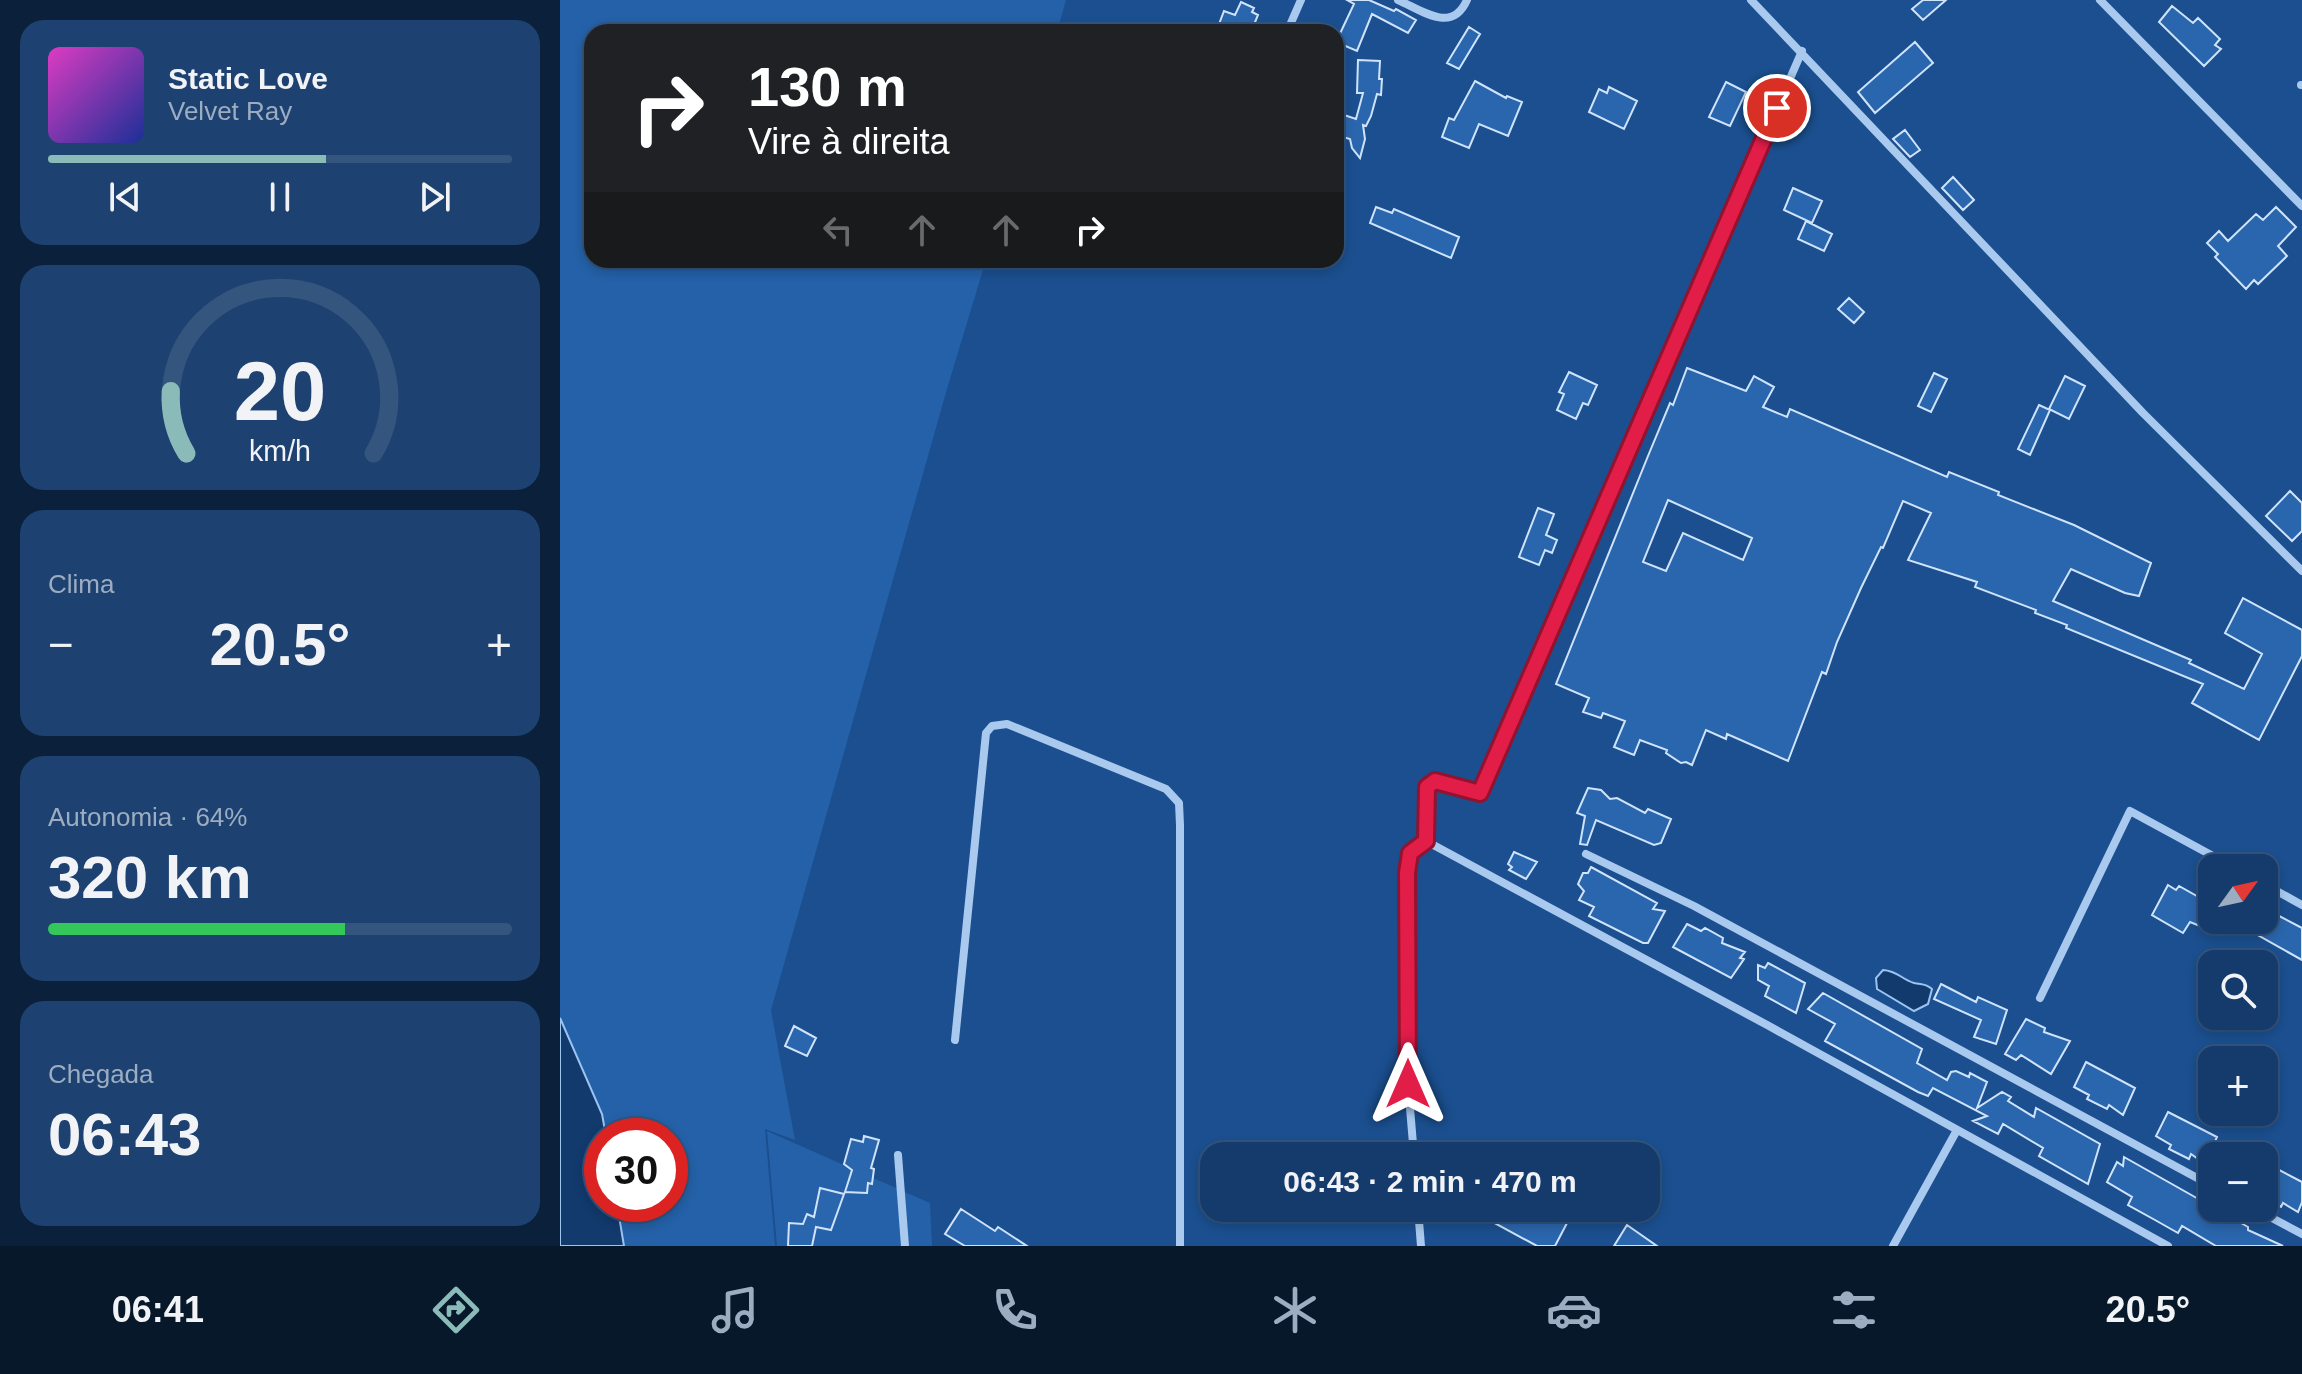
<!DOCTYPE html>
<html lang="pt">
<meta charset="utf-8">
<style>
:root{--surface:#143b6b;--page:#1d4271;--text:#f1f3f6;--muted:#9dadc1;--line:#33557e;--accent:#8bbbb9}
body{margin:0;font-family:Arial,sans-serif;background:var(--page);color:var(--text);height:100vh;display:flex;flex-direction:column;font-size:30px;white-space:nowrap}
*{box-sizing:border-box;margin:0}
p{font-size:26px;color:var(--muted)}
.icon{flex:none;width:44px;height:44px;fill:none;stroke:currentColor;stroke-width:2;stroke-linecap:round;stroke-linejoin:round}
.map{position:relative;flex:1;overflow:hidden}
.sheet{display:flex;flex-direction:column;gap:20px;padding:20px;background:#0b203b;width:560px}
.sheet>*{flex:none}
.guide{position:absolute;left:24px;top:24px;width:760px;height:244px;border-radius:24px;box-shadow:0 4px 12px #0003,0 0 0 2px var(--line);background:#202124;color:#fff;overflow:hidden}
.needle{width:52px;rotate:57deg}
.fabs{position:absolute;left:1638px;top:854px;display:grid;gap:16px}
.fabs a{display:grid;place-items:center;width:80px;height:80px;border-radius:16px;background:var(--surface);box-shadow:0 4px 12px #0003,0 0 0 2px var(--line);font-size:40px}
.speed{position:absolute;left:24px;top:1118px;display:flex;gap:16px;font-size:40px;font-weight:700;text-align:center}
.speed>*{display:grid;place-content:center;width:104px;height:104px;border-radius:50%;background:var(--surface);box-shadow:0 4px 12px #0003,0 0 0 2px var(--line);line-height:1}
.speed .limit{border:12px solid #d22;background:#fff;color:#111}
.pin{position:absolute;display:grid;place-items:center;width:68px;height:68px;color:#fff;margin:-34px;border:4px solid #fff;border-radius:50%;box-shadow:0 2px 8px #0007}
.me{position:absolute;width:88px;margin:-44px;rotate:0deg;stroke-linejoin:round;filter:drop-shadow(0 0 6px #0008)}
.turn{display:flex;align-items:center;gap:28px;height:168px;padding:0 32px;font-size:36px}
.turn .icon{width:104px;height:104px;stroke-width:2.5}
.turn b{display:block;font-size:56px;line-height:68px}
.lanes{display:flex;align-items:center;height:76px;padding:0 32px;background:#0003;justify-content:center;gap:40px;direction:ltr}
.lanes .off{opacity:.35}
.big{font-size:60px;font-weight:700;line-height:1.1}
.sheet .tile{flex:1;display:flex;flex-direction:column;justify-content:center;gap:12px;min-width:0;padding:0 28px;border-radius:24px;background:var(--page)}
.sheet .dial{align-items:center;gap:0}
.dial svg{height:208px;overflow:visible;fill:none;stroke:var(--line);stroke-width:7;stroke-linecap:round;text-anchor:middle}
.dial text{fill:var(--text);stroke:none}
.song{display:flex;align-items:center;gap:24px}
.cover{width:96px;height:96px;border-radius:12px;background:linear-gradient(135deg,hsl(310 70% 55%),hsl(230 70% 35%))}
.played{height:8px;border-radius:4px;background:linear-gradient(90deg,var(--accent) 60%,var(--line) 60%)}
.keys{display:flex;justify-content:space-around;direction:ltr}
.heat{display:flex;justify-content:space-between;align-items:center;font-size:44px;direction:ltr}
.charge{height:12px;border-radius:6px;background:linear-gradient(90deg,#34c759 64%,var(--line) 0)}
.trip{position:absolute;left:640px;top:1142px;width:460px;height:80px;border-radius:24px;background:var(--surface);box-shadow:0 4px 12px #0003,0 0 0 2px var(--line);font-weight:700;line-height:80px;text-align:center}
.menu{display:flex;height:128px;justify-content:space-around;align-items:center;background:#08182b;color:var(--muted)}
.menu .icon{width:56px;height:56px}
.menu .selected{color:var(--accent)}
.menu b{font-size:36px;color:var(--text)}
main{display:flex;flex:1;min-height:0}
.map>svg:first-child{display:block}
</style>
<main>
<section class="sheet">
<div class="tile">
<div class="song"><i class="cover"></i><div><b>Static Love</b><p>Velvet Ray</p></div></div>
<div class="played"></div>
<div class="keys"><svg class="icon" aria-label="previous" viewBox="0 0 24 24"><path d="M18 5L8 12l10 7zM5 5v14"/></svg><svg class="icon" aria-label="pause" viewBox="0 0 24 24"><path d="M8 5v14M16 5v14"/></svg><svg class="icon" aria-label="next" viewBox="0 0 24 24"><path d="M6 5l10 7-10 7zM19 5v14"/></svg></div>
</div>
<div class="tile dial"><svg viewBox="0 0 100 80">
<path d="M14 69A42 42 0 1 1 86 69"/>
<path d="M14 69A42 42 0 0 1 8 45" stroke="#8bbbb9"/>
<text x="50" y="56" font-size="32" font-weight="700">20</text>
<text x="50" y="72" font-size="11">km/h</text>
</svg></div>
<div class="tile"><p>Clima</p>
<div class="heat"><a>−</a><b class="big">20.5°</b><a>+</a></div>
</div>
<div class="tile"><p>Autonomia · 64%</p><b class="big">320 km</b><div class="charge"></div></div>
<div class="tile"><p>Chegada</p><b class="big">06:43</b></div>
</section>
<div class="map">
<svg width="1742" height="1246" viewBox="0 0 1742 1246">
<rect width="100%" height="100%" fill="#1b4f8f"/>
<path fill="#2461a8" d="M0 0H506L497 32H32V260H426L387 389 211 1010 235 1140 205 1129 215 1246H64L57 1204H110V1136H46L42 1114 0 1018Z
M207 1131 370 1203 372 1246H217Z"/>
<path fill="#123a6d" stroke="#9cc4f0" stroke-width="2" d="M1323 970C1338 971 1341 979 1354 983 1362 985 1365 983 1372 989L1368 1004 1354 1011 1317 989 1316 978Z
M0 1018 42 1114 46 1136H42V1204H57L64 1246H0Z"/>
<path fill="#2a66ad" stroke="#cfe3fa" stroke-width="2" fill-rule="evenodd" d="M787 0H809L834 11 836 9 856 20 848 33 812 14 797 51 776 42 794 4Z
M1363 0H1386L1363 20 1352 9Z
M681 2 694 8 692 12 698 15 691 32H656L664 11 675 15Z
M1612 6 1633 23 1638 18 1660 39 1655 45 1661 49 1644 66 1599 22Z
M909 27 920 34 899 69 887 63Z
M1355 42 1373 63 1315 113 1298 92Z
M798 60 820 61 819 79H822L821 95 817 94 811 116 806 126 803 125 805 139 800 158 792 148 790 139 776 135V124L781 114 796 119 803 93H797Z
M915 81 946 98 947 96 962 102 948 136 919 124 909 148 882 137 889 118 894 120Z
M1166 82 1186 92 1170 126 1149 117Z
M1049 87 1077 101 1064 129 1029 112 1039 89 1047 93Z
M1345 130 1360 150 1350 157 1333 139Z
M1393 177 1414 200 1403 210 1382 188Z
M1233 188 1262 201 1252 223 1224 210Z
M816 207 832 213 834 209 899 237 891 258 810 223Z
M1716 207 1736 227 1718 246 1727 256 1698 284 1694 280 1686 289 1655 257 1658 254 1647 243 1659 231 1668 241 1696 214 1703 220Z
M1246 221 1272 234 1264 251 1238 239Z
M1289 298 1304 312 1294 323 1278 309Z
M1127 368 1186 391 1194 376 1214 387 1203 407 1227 417 1230 409 1387 477 1389 472 1439 492 1438 495 1514 525 1591 563 1579 596 1565 593 1511 569 1493 601 1631 660 1629 663 1684 689 1702 654 1665 633 1683 598 1742 630V656L1699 740 1632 703 1643 684 1506 628 1507 625 1475 613 1476 610 1415 587 1417 582 1348 560 1371 513 1343 501 1323 548 1321 547 1301 588 1277 642 1266 674 1262 672 1228 761 1167 734 1166 739 1146 730 1132 765 1126 762 1121 763 1106 753 1107 750 1080 740 1074 755 1054 747 1065 721 1043 713 1041 718 1023 712 1029 698 996 684 1088 456 1110 403 1113 405ZM1108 500 1192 538 1183 560 1123 533 1106 571 1083 562Z
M1009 372 1037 385 1028 405 1023 403 1016 419 997 410 1004 394 999 392Z
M1374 373 1387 379 1371 412 1358 406Z
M1505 376 1525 386 1509 419 1489 409Z
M1479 405 1490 410 1470 455 1458 449Z
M1730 491 1742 503V531L1732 541 1706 516Z
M978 508 994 514 986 535 997 540 992 553 985 550 979 565 959 557Z
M1028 788 1041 790 1050 799 1057 798 1085 813 1088 809 1111 819 1101 843 1094 845 1036 820 1027 845 1020 844 1025 816 1017 813Z
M954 852 977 862 966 879 949 870 952 867 948 864Z
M1031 867 1097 903 1093 909 1105 911 1088 943H1083L1029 916 1034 907 1019 900 1024 891 1018 884 1023 873H1028Z
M1608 885 1616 890 1619 886 1649 903 1640 926 1630 922 1623 933 1592 915Z
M1704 908 1742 928V960L1671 920H1704Z
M1127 924 1141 931 1145 928 1163 938 1162 943 1185 952 1180 958 1184 959 1171 978 1113 947Z
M1208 963 1245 983 1236 1013 1205 996 1209 986 1198 980V965L1205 968Z
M1381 984 1416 1002 1418 997 1447 1010 1436 1044 1414 1037 1421 1020 1374 999Z
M1263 993 1362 1049 1357 1063 1387 1080 1391 1072 1396 1071 1409 1077 1410 1073 1427 1082 1417 1108 1442 1092 1451 1097 1448 1101 1474 1117 1476 1108 1540 1144 1528 1184 1479 1156 1483 1148 1443 1124 1438 1134 1413 1121 1427 1116 1373 1088 1368 1096 1358 1092 1265 1041 1275 1024 1248 1009Z
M1466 1019 1485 1028 1484 1032 1510 1041 1491 1074 1461 1055 1456 1060 1445 1054Z
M234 1026 256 1038 247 1056 225 1046Z
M1526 1062 1575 1088 1563 1115 1549 1105 1547 1109 1527 1099 1529 1095 1514 1087Z
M1608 1112 1657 1137 1645 1164 1631 1154 1629 1159 1609 1149 1611 1145 1596 1136Z
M304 1136 319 1140 311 1168 314 1169 312 1184 308 1183 307 1193 285 1192 292 1170 284 1164 291 1139 303 1142Z
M1564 1157 1688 1227V1230L1723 1246H1656L1622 1226 1618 1233 1595 1220 1568 1205 1572 1197 1547 1182 1557 1162 1563 1166Z
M1704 1162 1742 1182V1202L1738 1212 1723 1203 1721 1207 1704 1198Z
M260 1188 284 1194 271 1230 256 1227 252 1246H228L229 1223 243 1224 247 1214 254 1217Z
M907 1208H984L1007 1223 995 1246H977Z
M401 1209 435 1231 438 1227 467 1246H405L385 1234Z
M1067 1225 1097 1246H1054Z"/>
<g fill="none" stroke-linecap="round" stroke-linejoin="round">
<path stroke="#a9c9ee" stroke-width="8" d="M838 0C863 11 892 34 907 0
M1191 0 1583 413 1742 571
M1540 0 1742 206
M727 32 741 0
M1741 85H1742
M866 841 1209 1026 1608 1246
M1026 854 1134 906 1652 1186
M1704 884 1742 905
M1480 998 1570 811 1675 868
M395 1040 426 733 432 726 447 724 606 789 619 803 620 825V1246
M338 1155 345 1246
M854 1156 848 1084 847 873 850 853 866 841 867 787 875 781 920 793 1242 51
M858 1208 861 1246
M1693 1208 1742 1234
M1333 1246 1397 1130"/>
</g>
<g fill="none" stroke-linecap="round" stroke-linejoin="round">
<defs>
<path id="route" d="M848 1084 847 873 850 853 866 841 867 787 875 781 920 793 1217 108"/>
</defs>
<use href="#route" stroke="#92132f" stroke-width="20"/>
<use href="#route" stroke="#e11d48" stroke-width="14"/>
</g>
</svg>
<div class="fabs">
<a><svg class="needle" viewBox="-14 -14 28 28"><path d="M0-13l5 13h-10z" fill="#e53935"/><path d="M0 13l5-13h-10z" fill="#9dadc1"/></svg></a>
<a><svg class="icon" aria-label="search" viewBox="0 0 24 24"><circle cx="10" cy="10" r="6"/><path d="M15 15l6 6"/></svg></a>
<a>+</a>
<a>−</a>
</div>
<div class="speed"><div class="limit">30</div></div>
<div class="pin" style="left:1217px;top:108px;background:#d93025"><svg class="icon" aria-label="arrive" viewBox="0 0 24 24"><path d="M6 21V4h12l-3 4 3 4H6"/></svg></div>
<svg class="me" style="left:848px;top:1084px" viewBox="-20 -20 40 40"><path d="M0-17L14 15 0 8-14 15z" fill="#e11d48" stroke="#fff" stroke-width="4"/></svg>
<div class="trip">06:43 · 2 min · 470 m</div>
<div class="guide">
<div class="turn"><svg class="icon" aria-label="right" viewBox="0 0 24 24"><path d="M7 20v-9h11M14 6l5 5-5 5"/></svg><div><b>130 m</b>Vire à direita</div></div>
<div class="lanes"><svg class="icon off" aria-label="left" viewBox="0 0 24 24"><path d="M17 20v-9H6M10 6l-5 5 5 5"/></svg><svg class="icon off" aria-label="ahead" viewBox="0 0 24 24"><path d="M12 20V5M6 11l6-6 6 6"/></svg><svg class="icon off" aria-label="ahead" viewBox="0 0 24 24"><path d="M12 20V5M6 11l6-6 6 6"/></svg><svg class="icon" aria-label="right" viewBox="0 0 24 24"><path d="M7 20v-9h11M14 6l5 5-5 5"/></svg></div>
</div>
</div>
</main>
<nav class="menu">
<b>06:41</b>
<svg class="icon selected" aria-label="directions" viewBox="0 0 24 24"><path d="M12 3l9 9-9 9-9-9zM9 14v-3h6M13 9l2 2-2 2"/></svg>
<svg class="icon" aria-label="music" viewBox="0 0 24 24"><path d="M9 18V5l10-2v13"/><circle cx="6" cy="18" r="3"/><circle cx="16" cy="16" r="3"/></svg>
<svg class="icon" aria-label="phone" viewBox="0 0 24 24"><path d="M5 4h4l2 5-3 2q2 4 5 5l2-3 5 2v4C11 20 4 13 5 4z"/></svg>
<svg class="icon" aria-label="climate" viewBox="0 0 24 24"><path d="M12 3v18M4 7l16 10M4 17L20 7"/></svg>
<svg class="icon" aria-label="car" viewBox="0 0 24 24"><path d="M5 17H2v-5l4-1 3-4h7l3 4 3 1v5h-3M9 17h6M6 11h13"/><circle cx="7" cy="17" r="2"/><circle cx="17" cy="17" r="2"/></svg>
<svg class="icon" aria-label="filters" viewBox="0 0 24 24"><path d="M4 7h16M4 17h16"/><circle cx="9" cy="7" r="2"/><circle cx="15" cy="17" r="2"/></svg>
<b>20.5°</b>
</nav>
